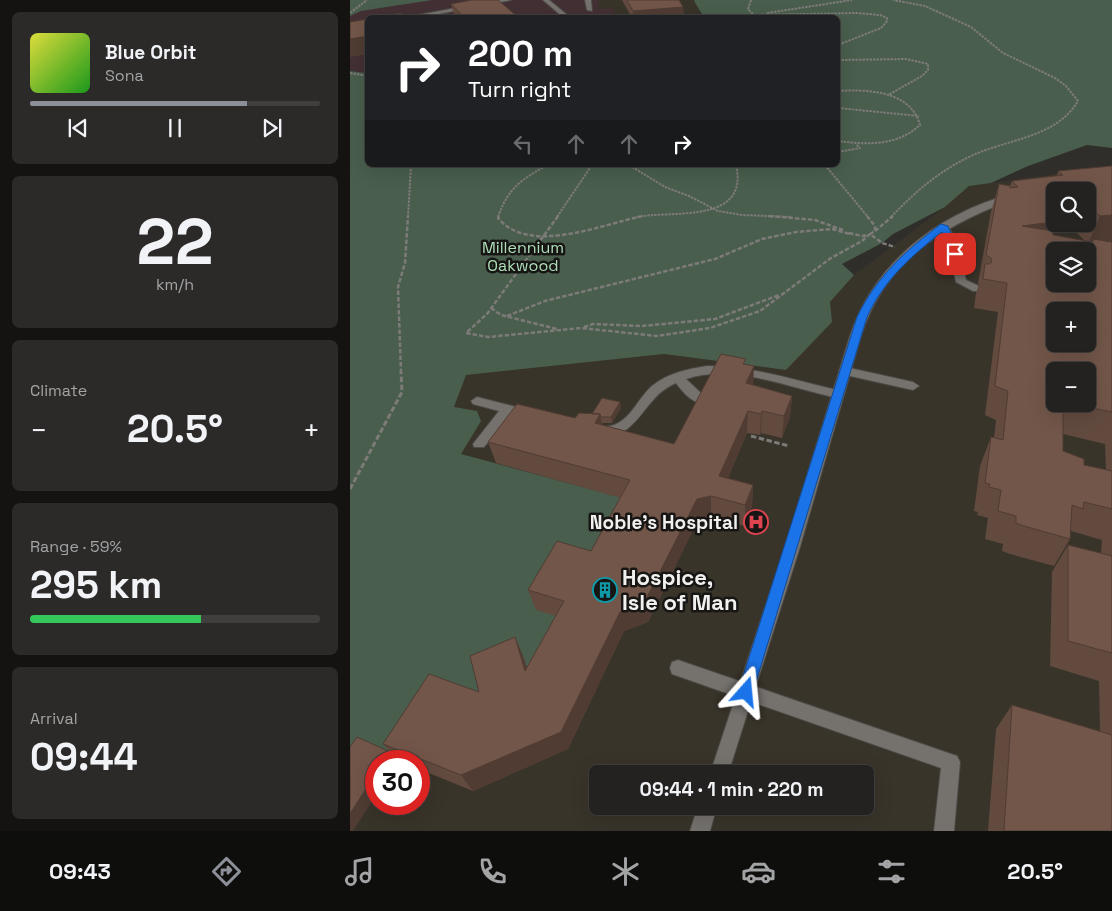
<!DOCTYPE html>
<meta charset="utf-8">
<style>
:root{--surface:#242220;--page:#2c2a29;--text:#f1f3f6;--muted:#a3a4a5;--line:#413f3e;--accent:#8c9099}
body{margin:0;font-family:"Space Grotesk",sans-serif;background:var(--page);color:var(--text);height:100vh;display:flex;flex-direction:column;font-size:19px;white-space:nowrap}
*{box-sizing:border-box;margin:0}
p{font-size:16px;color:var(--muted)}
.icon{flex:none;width:28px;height:28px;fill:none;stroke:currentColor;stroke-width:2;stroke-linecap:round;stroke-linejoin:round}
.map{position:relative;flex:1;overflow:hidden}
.drawer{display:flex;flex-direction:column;gap:12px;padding:12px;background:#141312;width:350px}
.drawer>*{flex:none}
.guide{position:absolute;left:15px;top:15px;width:475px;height:152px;border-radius:8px;box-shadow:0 5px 20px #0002,0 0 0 1px var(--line);background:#202124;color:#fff;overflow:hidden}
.tools{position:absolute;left:696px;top:182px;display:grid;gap:10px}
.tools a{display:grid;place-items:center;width:50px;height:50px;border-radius:8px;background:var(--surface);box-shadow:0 5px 20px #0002,0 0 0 1px var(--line);font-size:25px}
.speed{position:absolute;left:15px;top:750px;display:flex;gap:10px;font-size:25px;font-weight:700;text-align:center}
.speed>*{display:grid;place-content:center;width:65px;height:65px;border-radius:50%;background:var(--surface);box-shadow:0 5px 20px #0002,0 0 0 1px var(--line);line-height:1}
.speed .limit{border:8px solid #d22;background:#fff;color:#111}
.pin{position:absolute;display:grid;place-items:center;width:42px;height:42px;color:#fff;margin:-21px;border-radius:10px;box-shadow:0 2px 8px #0006}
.me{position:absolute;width:55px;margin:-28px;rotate:18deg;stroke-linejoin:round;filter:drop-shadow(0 0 4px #0008)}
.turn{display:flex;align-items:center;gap:18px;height:105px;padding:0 20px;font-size:22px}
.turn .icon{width:65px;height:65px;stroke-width:2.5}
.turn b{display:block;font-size:35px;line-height:42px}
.lanes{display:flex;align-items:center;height:48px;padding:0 20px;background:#0003;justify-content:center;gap:25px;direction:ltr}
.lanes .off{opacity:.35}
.big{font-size:38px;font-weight:700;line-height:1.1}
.drawer .card{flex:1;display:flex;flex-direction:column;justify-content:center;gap:8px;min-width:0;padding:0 18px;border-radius:8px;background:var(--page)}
.drawer .dial{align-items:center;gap:0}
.dial b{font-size:65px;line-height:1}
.song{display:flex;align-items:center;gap:15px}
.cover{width:60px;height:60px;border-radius:8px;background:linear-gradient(135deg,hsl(60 70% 55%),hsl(120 70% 35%))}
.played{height:5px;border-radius:2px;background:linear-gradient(90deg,var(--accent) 75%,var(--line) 75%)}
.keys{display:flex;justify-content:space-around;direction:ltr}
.heat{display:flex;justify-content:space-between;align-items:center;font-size:28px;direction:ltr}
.charge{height:8px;border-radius:4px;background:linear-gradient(90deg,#34c759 59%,var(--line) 0)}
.trip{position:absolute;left:239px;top:765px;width:285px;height:50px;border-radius:8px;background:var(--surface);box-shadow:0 5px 20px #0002,0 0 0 1px var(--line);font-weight:700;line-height:50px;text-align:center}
.tab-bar{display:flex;height:80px;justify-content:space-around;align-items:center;background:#0e0e0d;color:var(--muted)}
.tab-bar .icon{width:35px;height:35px}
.tab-bar .on{color:var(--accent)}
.tab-bar b{font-size:22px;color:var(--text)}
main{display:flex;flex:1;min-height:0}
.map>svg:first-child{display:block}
</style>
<main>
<section class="drawer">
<div class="card">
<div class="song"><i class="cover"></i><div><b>Blue Orbit</b><p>Sona</p></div></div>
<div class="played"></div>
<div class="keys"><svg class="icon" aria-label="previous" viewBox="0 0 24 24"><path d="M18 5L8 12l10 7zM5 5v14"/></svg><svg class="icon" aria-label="pause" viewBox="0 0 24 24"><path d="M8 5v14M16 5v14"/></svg><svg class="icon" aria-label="next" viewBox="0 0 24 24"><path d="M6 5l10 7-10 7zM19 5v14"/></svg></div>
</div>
<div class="card dial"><b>22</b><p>km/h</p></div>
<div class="card"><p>Climate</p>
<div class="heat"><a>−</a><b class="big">20.5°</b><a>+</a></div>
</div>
<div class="card"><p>Range · 59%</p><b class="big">295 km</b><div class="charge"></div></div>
<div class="card"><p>Arrival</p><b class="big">09:44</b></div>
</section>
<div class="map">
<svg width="762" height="831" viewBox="0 0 762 831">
<rect width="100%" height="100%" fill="#302e2a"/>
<path fill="#39342a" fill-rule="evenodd" d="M248 0H345L352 14 350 18 265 17 263 8 248 9Z
M762 166V831H0V615L93 437 116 374 314 354 436 370 480 302 504 275 595 207 619 186ZM705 191H738V224H705ZM705 251H738V284H705ZM705 311H738V344H705ZM705 371H738V404H705ZM26 761H69V804H26ZM248 774H515V806H248Z"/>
<path fill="#433034" d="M0 0H248L249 9 263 8 265 17 18 18 17 73 0 71Z"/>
<path fill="#495e4d" d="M0 0H82L11 11 0 16Z
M345 0H762V148L737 145 678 166 641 183 619 186 595 207 543 234 532 243 492 264 504 275 480 302 482 322 436 370 314 354 116 375 104 407 127 411 131 421 111 454 284 501 220 621 139 710 92 692 48 760 16 746 0 770V71L17 73 18 165H488V18L350 17 352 14 344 1Z"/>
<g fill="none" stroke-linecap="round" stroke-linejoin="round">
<defs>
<path id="lane" d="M148 0H161L68 18H52Z
M193 0H199L221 18H214Z
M235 0H241L242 11 237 10Z
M594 223C605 228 613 268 616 280L631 287 632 289 631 291H623L606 282 600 254 589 226Z
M357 366C402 366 444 380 487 390L493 394 487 398C439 388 384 363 336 379L354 396 356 399 354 402C343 405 332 391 326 383 317 387 310 392 304 399 289 415 276 443 248 434L247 431 248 428C254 426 259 427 264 425 281 419 289 397 302 386 318 373 338 369 357 366Z
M495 367 563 382 569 386 563 390 491 374 489 371 491 368Z
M127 397 182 411 184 414 182 417 178 418 161 414 134 447H124L123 444 149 411 123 404 121 401Z
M328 660 607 756 610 762 604 831H584L591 768 322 674 320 668 322 662Z"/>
<path id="street" d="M658 195 661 196V200C591 227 535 261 511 336L450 547 378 774H360L435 547 500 336C523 265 586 215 658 195Z
M348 806H367L360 831H340Z"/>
</defs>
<use href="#lane" stroke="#4c4a47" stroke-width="2"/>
<use href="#street" stroke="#4c4a47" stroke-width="2"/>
<path stroke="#7d7b78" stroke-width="2" stroke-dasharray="2.5 1" stroke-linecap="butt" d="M401 0 398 9 404 15 402 18
M0 13 17 0
M417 13 502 0
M404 15 507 13 530 15 537 18V21L531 28 488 45
M488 60 556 59 578 64V70L572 76 538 95
M0 73 18 76
M488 91C518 89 561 91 570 125 547 146 518 145 488 141
M488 108 569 116
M488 152 510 148 506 144
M215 165H242
M279 165 315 187 339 196 368 211 392 215 442 217
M475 165 518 217
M58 217 61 165
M148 217C158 188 171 180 197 165
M207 217 242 165
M287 217C320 210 400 225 386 165
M541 217C565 192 589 171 621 156 657 139 706 138 728 101L716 86 705 78 653 53 621 27 575 6 543 0"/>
<path stroke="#7d7b78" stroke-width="2.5" stroke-dasharray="4.5 2" stroke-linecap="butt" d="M149 216 148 218C179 256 253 224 293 216
M208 216 137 314 116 333 138 337 231 328 307 336 360 328 410 311 481 258 512 241 520 234
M419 216 465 220 493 230
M517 216 525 226V231L520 234 532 243 545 247
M525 231 543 216
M499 233 512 236 519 235
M141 308 151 315 207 329
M157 316 195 301 365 259 412 239 446 232 482 229 500 234
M234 327 243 324 292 326 365 319 429 295
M51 373 48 287 55 263 58 216"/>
<path stroke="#7d7b78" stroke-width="3" stroke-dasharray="5.5 2.5" stroke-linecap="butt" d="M401 436 439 446
M0 489 52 392 51 372"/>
<use href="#lane" fill="#75726e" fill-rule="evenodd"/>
<use href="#street" fill="#75726e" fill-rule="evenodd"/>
</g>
<path fill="#624a3f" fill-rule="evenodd" d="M272 0H329L333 7 334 18H282Z
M101 4 169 18H105Z
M762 166V241L759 242H762V831H638L646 729 662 705 750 732 749 681 700 666 702 572 718 545 751 553 752 540 721 531 720 539 704 566 660 554 652 551 653 544 635 539 638 518 627 515 628 512 624 511 630 466 641 437 644 438 646 420 635 415 648 312 624 308 626 293 629 284 628 283 641 212 649 184 660 186 662 181 707 176 708 171ZM738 191V224H705ZM721 227 735 241 703 235 700 231 701 229ZM713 434 755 444 756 470 734 465 713 451Z
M396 364 403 385 442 396 440 417 432 438 411 433 410 435 397 433 378 478 403 485 402 506 395 526 361 517 348 520 298 622 274 631 218 749 123 791 69 769V761H50L48 760V761L33 744 129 692 165 637 173 656 177 668 206 616 186 610 178 590 241 551 271 498 146 463 138 442 242 414 271 408 262 423H252L253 425 324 444Z"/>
<path fill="#503c33" d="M333 7 334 18H284L283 11Z
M18 36V54L0 57V39Z
M705 202V224H722L721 227 701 229 693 250 672 226Z
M762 215V241L743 244V239L741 244H738L750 216Z
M404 366 403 388 396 383Z
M442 396 440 417 432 438 434 416Z
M270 402 271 408 262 423 261 417Z
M398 411 397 433 370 497 369 476Z
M412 411 411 433 410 435 411 414Z
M250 414 254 436 245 423Z
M403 485 402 506 395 526V505Z
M361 496V517L348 520 298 622 274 631 218 749 123 791 111 775 347 499Z
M165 637 173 656 184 689 175 671Z
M40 752 48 760V761H34Z
M26 773V795L3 831H0V814Z"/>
<path fill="#725649" stroke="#503c33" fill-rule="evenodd" d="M122 0H148L169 18H115L101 4Z
M277 0H329L333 7 283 11Z
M51 13 52 18H24Z
M18 19V36L0 39V22Z
M762 166V215L750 216 738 205V191H705L703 222 672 226 703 231V235L743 242V239L762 242V412L722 404V411L713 409V451L734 459V465L762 471V509L734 502 733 509 722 505 720 539 674 526 666 523V516L648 511 651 490 639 487 640 484 635 483 641 437 653 440 658 391 645 386 657 283 633 279 635 264H640L642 261 641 258 636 255 649 184 660 186V188L668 187 662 181 713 175 708 171ZM705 251H738V284H705ZM705 311H738V344H705ZM705 371H738V404H705Z
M371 354 396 359 393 364 404 366 396 383 442 396 434 416 412 411 411 414 398 411 369 476 403 485 395 505 361 496 347 499 294 603 270 612 211 732 111 775 33 744 79 674 129 692 120 656 165 637 175 671 214 601 178 590 207 541 241 551 280 480 138 442 167 404 225 418 229 413 250 414 245 423 324 444Z
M252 398 270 402 261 417H251L250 414H242Z
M718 545 762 556V653L718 641Z
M662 705 762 735V831H654Z
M7 737 40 752 34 761H26V773L0 814V747Z"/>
<path fill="#1a73e8" stroke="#114b97" d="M591 224 598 226 610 254 608 256 605 257 601 254 592 232C561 256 534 280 517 317L403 692 401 698 396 700 390 698 388 692 507 317C527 276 555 251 591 224Z"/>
<defs>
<symbol id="hospital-ring" viewBox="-11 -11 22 22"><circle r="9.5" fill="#171614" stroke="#e0444e" stroke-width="1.5"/><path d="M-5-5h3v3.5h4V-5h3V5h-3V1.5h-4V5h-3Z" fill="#e0444e"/></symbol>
<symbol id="building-ring" viewBox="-11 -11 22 22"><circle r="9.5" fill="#171614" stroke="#0f9aa8" stroke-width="1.5"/><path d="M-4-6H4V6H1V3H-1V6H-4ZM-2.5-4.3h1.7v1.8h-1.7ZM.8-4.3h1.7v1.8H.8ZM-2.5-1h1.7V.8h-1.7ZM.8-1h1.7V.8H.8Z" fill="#0f9aa8"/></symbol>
</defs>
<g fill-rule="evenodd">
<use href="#hospital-ring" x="392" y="508" width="28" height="28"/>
<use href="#building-ring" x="241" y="576" width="28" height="28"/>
</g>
<g text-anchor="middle" stroke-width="5" stroke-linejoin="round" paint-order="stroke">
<g font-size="16" fill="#afdfb9" stroke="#171614">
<text x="173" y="253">Millennium<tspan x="173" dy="18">Oakwood</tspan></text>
</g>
<g font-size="19" font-weight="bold" fill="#f2f0ee" stroke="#171614" text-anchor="end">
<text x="388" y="529">Noble's Hospital</text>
</g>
<g font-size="22" font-weight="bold" fill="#f2f0ee" stroke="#171614" text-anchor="start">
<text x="272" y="585">Hospice,<tspan x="272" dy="25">Isle of Man</tspan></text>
</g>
</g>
</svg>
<div class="tools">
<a><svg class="icon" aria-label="search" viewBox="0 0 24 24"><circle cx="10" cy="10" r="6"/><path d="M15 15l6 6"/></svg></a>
<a><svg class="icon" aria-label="layers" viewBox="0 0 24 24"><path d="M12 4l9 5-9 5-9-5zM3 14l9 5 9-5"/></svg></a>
<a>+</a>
<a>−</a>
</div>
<div class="speed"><div class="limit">30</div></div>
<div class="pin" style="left:605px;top:254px;background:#d93025"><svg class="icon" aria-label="arrive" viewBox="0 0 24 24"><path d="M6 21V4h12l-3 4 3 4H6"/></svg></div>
<svg class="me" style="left:396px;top:692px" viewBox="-20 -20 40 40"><path d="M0-17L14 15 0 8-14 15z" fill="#1a73e8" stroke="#fff" stroke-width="4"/></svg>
<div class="trip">09:44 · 1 min · 220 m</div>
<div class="guide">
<div class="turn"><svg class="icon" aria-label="right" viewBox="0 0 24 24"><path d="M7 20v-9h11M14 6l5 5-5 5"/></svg><div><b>200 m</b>Turn right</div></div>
<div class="lanes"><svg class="icon off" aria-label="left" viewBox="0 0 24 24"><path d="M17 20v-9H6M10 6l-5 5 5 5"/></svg><svg class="icon off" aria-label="ahead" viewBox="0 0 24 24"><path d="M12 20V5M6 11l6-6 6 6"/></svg><svg class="icon off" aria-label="ahead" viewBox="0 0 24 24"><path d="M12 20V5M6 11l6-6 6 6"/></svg><svg class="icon" aria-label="right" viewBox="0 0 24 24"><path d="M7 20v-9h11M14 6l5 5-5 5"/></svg></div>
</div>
</div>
</main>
<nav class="tab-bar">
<b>09:43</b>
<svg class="icon on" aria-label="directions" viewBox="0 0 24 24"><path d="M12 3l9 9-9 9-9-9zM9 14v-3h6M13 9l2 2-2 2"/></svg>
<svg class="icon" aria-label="music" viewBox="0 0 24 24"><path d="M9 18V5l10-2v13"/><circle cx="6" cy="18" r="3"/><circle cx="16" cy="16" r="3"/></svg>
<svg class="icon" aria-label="phone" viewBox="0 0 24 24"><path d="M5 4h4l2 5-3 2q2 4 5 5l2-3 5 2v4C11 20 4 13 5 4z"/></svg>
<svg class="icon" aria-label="climate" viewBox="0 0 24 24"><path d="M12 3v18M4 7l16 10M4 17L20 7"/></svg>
<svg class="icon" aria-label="car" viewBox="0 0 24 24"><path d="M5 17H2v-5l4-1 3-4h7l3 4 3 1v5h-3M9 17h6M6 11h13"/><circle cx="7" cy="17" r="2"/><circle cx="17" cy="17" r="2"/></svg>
<svg class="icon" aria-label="filters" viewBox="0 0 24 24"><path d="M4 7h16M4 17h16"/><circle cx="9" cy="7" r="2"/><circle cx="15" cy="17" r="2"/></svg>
<b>20.5°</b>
</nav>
